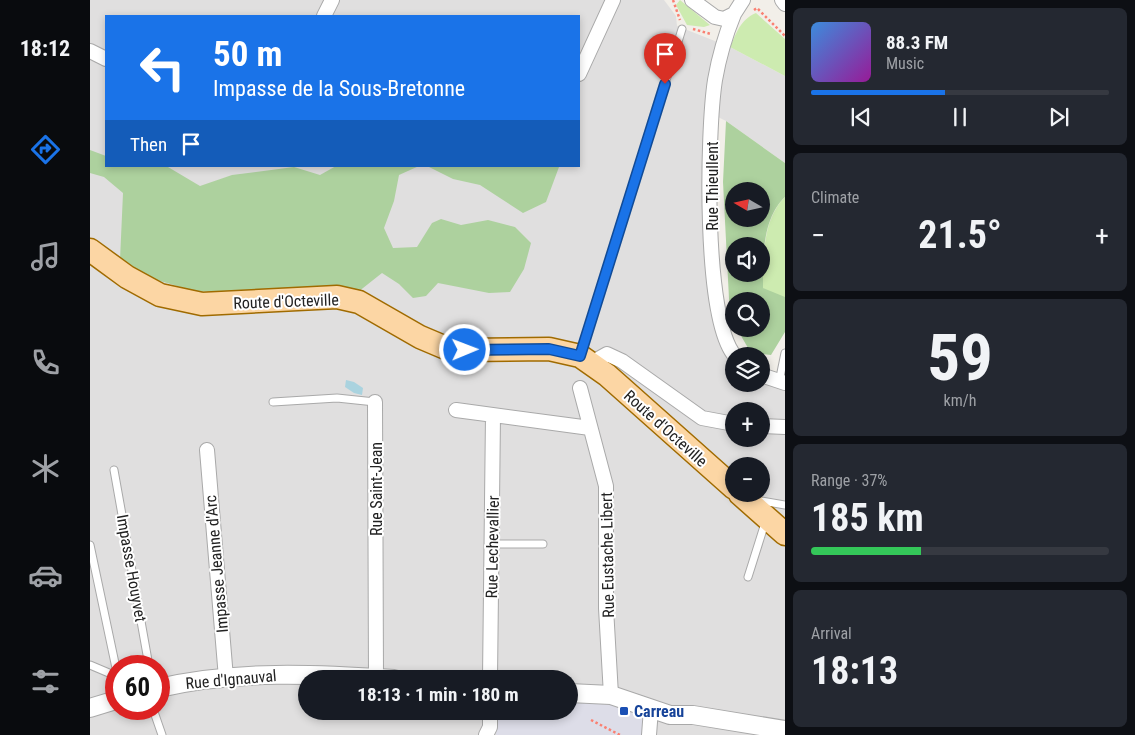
<!DOCTYPE html>
<meta charset="utf-8">
<style>
:root{--surface:#171b24;--page:#242831;--text:#f1f3f6;--muted:#9ea1a6;--line:#363941;--accent:#1a73e8}
body{margin:0;font-family:"Roboto Condensed",sans-serif;background:var(--page);color:var(--text);height:100vh;display:flex;flex-direction:column;font-size:19px;white-space:nowrap}
*{box-sizing:border-box;margin:0}
p{font-size:16px;color:var(--muted)}
.icon{flex:none;width:28px;height:28px;fill:none;stroke:currentColor;stroke-width:2;stroke-linecap:round;stroke-linejoin:round}
.map{position:relative;flex:1;overflow:hidden}
.side{display:flex;flex-direction:column;gap:8px;padding:8px;background:#0d0f14;width:350px}
.side>*{flex:none}
.top-card{position:absolute;left:15px;top:15px;width:475px;height:152px;border-radius:0px;box-shadow:0 2px 8px #0003;background:#1a73e8;color:#fff;overflow:hidden}
.needle{width:32px;rotate:279deg}
.controls{position:absolute;left:635px;top:182px;display:grid;gap:10px}
.controls a{display:grid;place-items:center;width:45px;height:45px;border-radius:50%;background:var(--surface);box-shadow:0 2px 8px #0003;font-size:25px}
.speed{position:absolute;left:15px;top:655px;display:flex;gap:10px;font-size:25px;font-weight:700;text-align:center}
.speed>*{display:grid;place-content:center;width:65px;height:65px;border-radius:50%;background:var(--surface);box-shadow:0 2px 8px #0003;line-height:1}
.speed .limit{border:8px solid #d22;background:#fff;color:#111}
.pin{position:absolute;display:grid;place-items:center;width:42px;height:42px;color:#fff;margin:-51px -21px;border-radius:50% 50% 50% 0;rotate:-45deg;box-shadow:0 0 5px #0007}
.pin .icon{rotate:45deg}
.me{position:absolute;width:55px;margin:-28px;rotate:89deg;stroke-linejoin:round;filter:drop-shadow(0 0 4px #0008)}
.turn{display:flex;align-items:center;gap:18px;height:105px;padding:0 25px;font-size:22px}
.turn .icon{width:65px;height:65px;stroke-width:2.5}
.turn b{display:block;font-size:35px;line-height:42px}
.then{display:flex;align-items:center;height:48px;padding:0 25px;background:#0003;gap:10px;font-size:19px}
.big{font-size:38px;font-weight:700;line-height:1.1}
.side .tile{flex:1;display:flex;flex-direction:column;justify-content:center;gap:8px;min-width:0;padding:0 18px;border-radius:8px;background:var(--page)}
.side .dial{align-items:center;gap:0}
.dial b{font-size:65px;line-height:1}
.song{display:flex;align-items:center;gap:15px}
.cover{width:60px;height:60px;border-radius:8px;background:linear-gradient(135deg,hsl(210 70% 55%),hsl(300 70% 35%))}
.played{height:5px;border-radius:2px;background:linear-gradient(90deg,var(--accent) 45%,var(--line) 45%)}
.keys{display:flex;justify-content:space-around;direction:ltr}
.heat{display:flex;justify-content:space-between;align-items:center;font-size:28px;direction:ltr}
.charge{height:8px;border-radius:4px;background:linear-gradient(90deg,#34c759 37%,var(--line) 0)}
.trip{position:absolute;left:208px;top:670px;width:280px;height:50px;border-radius:25px;background:var(--surface);box-shadow:0 2px 8px #0003;font-weight:700;line-height:50px;text-align:center}
main{display:flex;flex:1;min-height:0}
.menu{display:flex;flex-direction:column;width:90px;justify-content:space-around;align-items:center;background:#090b0e;color:var(--muted)}
.menu .icon{width:35px;height:35px}
.menu .selected{color:var(--accent)}
.menu b{font-size:22px;color:var(--text)}
.map>svg:first-child{display:block}
</style>
<main>
<nav class="menu">
<b>18:12</b>
<svg class="icon selected" aria-label="directions" viewBox="0 0 24 24"><path d="M12 3l9 9-9 9-9-9zM9 14v-3h6M13 9l2 2-2 2"/></svg>
<svg class="icon" aria-label="music" viewBox="0 0 24 24"><path d="M9 18V5l10-2v13"/><circle cx="6" cy="18" r="3"/><circle cx="16" cy="16" r="3"/></svg>
<svg class="icon" aria-label="phone" viewBox="0 0 24 24"><path d="M5 4h4l2 5-3 2q2 4 5 5l2-3 5 2v4C11 20 4 13 5 4z"/></svg>
<svg class="icon" aria-label="climate" viewBox="0 0 24 24"><path d="M12 3v18M4 7l16 10M4 17L20 7"/></svg>
<svg class="icon" aria-label="car" viewBox="0 0 24 24"><path d="M5 17H2v-5l4-1 3-4h7l3 4 3 1v5h-3M9 17h6M6 11h13"/><circle cx="7" cy="17" r="2"/><circle cx="17" cy="17" r="2"/></svg>
<svg class="icon" aria-label="filters" viewBox="0 0 24 24"><path d="M4 7h16M4 17h16"/><circle cx="9" cy="7" r="2"/><circle cx="15" cy="17" r="2"/></svg>
</nav>
<div class="map">
<svg width="695" height="735" viewBox="0 0 695 735">
<rect width="100%" height="100%" fill="#f2efe9"/>
<path fill="#e0dfdf" fill-rule="evenodd" d="M0 0H574L586 16 587 26 640 47 695 76V163L636 121 616 111 615 127 620 311 632 350 644 363V384H671V382L695 391V735H0ZM16 16H489V166H16ZM644 411H671V439H644ZM644 466H671V494H644ZM26 666H69V709H26ZM216 679H479V711H216Z"/>
<path fill="#cdebb0" d="M590 0 620 25 614 27 597 25 586 5Z
M666 13 695 39V76L640 47C647 32 650 20 666 13Z
M695 197V297H692L672 288C674 257 672 220 695 197Z"/>
<path fill="#add19e" fill-rule="evenodd" d="M636 121 695 163V197C672 219 673 257 673 288L695 297V332L681 355 661 353 647 329H671V301H644V324L640 318 633 182ZM644 191H671V219H644ZM644 246H671V274H644Z
M0 150 16 156V166L78 167 110 186 142 175 204 167 230 175 246 166H329L309 175 304 201 294 228 303 248 327 247 342 223 351 219 371 225 398 220 425 227 441 243 434 269 420 292 399 293 348 283 336 296 323 298 309 284 292 273 268 292 249 285 163 294 104 291 67 280 30 260 33 193 14 177 0 173Z
M337 166H469V167L456 202 433 213 390 185 363 179Z"/>
<path fill="#dddde8" d="M479 698H496L547 710 553 716V735H406L407 711H479Z"/>
<path fill="#aad3df" d="M256 380 264 382 273 388 272 395 264 393 255 387Z"/>
<g fill="none" stroke-linecap="round" stroke-linejoin="round">
<defs>
<path id="service" d="M491 354 592 29
M689 382 695 353
M183 402 247 398 285 402
M24 470 59 666
M666 500 695 505
M402 544H453
M0 545 26 668
M658 577 675 523
M0 665 26 676
M63 709 72 735"/>
<path id="minor" d="M602 0 625 17 634 19 644 14 653 0
M692 0 695 4
M644 14C635 36 629 57 625 80 617 131 613 320 645 356
M234 16 242 0
M0 51 16 59
M489 74 523 0
M501 363 517 354 532 361 612 418 644 424
M671 375 695 383
M490 388 516 486V608L521 695
M285 402 286 678
M366 410 500 428
M671 426 695 427
M117 450 136 678
M400 679 403 415
M396 735 400 727V711
M559 735 561 709"/>
<path id="tertiary" d="M69 688C146 670 226 674 304 679
M479 693 521 695 580 715H603L695 730
M0 708 26 700"/>
<path id="primary" d="M0 250 37 277 70 295 112 304 247 297 269 302 330 337 356 348 375 350 459 349 490 356 517 375 644 488
M650 494 695 534"/>
</defs>
<use href="#service" stroke="#a9a9a9" stroke-width="9"/>
<use href="#minor" stroke="#a9a9a9" stroke-width="16"/>
<use href="#tertiary" stroke="#a9a9a9" stroke-width="20"/>
<use href="#primary" stroke="#a06b00" stroke-width="25"/>
<path stroke="#fa8072" stroke-width="2.5" stroke-dasharray="2.5 2.5" stroke-linecap="butt" d="M583 0 590 20
M664 10 667 8 695 36
M603 29 621 34
M501 720 530 735"/>
<use href="#service" stroke="#fff" stroke-width="7"/>
<use href="#minor" stroke="#fff" stroke-width="14"/>
<use href="#tertiary" stroke="#fff" stroke-width="18"/>
<use href="#primary" stroke="#fcd6a4" stroke-width="22"/>
</g>
<g fill="none" stroke-linecap="round" stroke-linejoin="round">
<defs>
<path id="route" d="M375 350 459 349 490 356 575 84"/>
</defs>
<use href="#route" stroke="#114b97" stroke-width="12"/>
<use href="#route" stroke="#1a73e8" stroke-width="9"/>
</g>
<rect fill="#1a4fb4" stroke="#fff" stroke-width="2" x="529" y="706" width="10" height="10" rx="2.5"/>
<g text-anchor="middle" stroke-width="4" stroke-linejoin="round" paint-order="stroke">
<g font-size="16" fill="#222" stroke="#fff">
<text transform="translate(622 186) rotate(-90)" y="6">Rue Thieullent</text>
<text transform="translate(196 301) rotate(-2)" y="6">Route d'Octeville</text>
<text transform="translate(576 428) rotate(42)" y="6">Route d'Octeville</text>
<text transform="translate(286 489) rotate(-90)" y="6">Rue Saint-Jean</text>
<text transform="translate(402 547) rotate(-89)" y="6">Rue Lechevallier</text>
<text transform="translate(517 555) rotate(-91)" y="6">Rue Eustache Libert</text>
<text transform="translate(126 564) rotate(-95)" y="6">Impasse Jeanne d'Arc</text>
<text transform="translate(42 568) rotate(80)" y="6">Impasse Houyvet</text>
<text transform="translate(141 679) rotate(-5)" y="6">Rue d'Ignauval</text>
</g>
<g font-size="16" font-weight="bold" fill="#164399" stroke="#fff" text-anchor="start">
<text x="544" y="717">Carreau</text>
</g>
</g>
</svg>
<div class="controls">
<a><svg class="needle" viewBox="-14 -14 28 28"><path d="M0-13l5 13h-10z" fill="#e53935"/><path d="M0 13l5-13h-10z" fill="#9ea1a6"/></svg></a>
<a><svg class="icon" aria-label="sound" viewBox="0 0 24 24"><path d="M4 9h4l5-4v14l-5-4H4zM17 9q2 3 0 6"/></svg></a>
<a><svg class="icon" aria-label="search" viewBox="0 0 24 24"><circle cx="10" cy="10" r="6"/><path d="M15 15l6 6"/></svg></a>
<a><svg class="icon" aria-label="layers" viewBox="0 0 24 24"><path d="M12 4l9 5-9 5-9-5zM3 14l9 5 9-5"/></svg></a>
<a>+</a>
<a>−</a>
</div>
<div class="speed"><div class="limit">60</div></div>
<div class="pin" style="left:575px;top:84px;background:#d93025"><svg class="icon" aria-label="arrive" viewBox="0 0 24 24"><path d="M6 21V4h12l-3 4 3 4H6"/></svg></div>
<svg class="me" style="left:375px;top:350px" viewBox="-20 -20 40 40"><circle r="17" fill="#1a73e8" stroke="#fff" stroke-width="3"/><path d="M0-11L8 9 0 5-8 9z" fill="#fff"/></svg>
<div class="trip">18:13 · 1 min · 180 m</div>
<div class="top-card">
<div class="turn"><svg class="icon" aria-label="left" viewBox="0 0 24 24"><path d="M17 20v-9H6M10 6l-5 5 5 5"/></svg><div><b>50 m</b>Impasse de la Sous-Bretonne</div></div>
<div class="then">Then<svg class="icon" aria-label="arrive" viewBox="0 0 24 24"><path d="M6 21V4h12l-3 4 3 4H6"/></svg></div>
</div>
</div>
<section class="side">
<div class="tile">
<div class="song"><i class="cover"></i><div><b>88.3 FM</b><p>Music</p></div></div>
<div class="played"></div>
<div class="keys"><svg class="icon" aria-label="previous" viewBox="0 0 24 24"><path d="M18 5L8 12l10 7zM5 5v14"/></svg><svg class="icon" aria-label="pause" viewBox="0 0 24 24"><path d="M8 5v14M16 5v14"/></svg><svg class="icon" aria-label="next" viewBox="0 0 24 24"><path d="M6 5l10 7-10 7zM19 5v14"/></svg></div>
</div>
<div class="tile"><p>Climate</p>
<div class="heat"><a>−</a><b class="big">21.5°</b><a>+</a></div>
</div>
<div class="tile dial"><b>59</b><p>km/h</p></div>
<div class="tile"><p>Range · 37%</p><b class="big">185 km</b><div class="charge"></div></div>
<div class="tile"><p>Arrival</p><b class="big">18:13</b></div>
</section>
</main>
